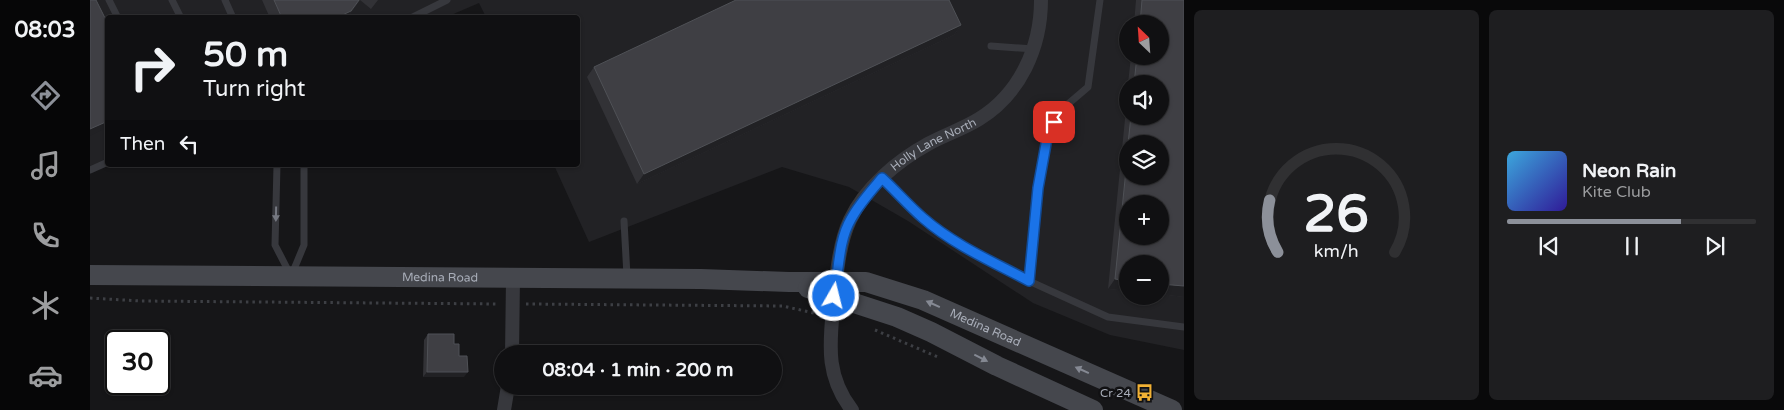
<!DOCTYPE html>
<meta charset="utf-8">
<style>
:root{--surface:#101012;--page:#1e1e20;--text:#f1f3f6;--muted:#9c9d9f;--line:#303032;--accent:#8c9099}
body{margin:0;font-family:"Varela Round",sans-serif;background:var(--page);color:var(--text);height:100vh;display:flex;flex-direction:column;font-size:19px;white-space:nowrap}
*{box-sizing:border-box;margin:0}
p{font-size:16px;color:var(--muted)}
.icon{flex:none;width:28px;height:28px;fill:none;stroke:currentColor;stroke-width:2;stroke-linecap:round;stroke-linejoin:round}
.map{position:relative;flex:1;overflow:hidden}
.drawer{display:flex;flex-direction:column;gap:10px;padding:10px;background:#09090a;width:600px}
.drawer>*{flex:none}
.banner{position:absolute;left:15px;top:15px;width:475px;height:152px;border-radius:5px;box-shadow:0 1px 4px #0004,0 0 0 1px var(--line);background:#101012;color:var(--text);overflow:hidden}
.needle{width:32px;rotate:335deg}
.controls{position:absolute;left:1029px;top:15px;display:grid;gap:10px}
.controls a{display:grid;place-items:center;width:50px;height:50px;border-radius:50%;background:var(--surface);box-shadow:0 1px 4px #0004,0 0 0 1px var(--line);font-size:25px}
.speed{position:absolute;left:15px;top:330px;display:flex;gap:10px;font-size:25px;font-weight:700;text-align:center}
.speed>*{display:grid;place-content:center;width:65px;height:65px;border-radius:50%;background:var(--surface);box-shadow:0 1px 4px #0004,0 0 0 1px var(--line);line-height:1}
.speed .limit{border:2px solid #111;border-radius:8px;background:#fff;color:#111}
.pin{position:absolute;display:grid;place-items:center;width:42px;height:42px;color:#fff;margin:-21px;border-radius:10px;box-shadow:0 2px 8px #0006}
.me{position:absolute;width:55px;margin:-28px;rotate:8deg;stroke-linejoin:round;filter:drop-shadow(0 0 4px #0008)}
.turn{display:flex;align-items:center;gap:18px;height:105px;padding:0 15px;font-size:22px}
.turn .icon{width:65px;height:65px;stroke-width:2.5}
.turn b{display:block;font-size:35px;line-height:42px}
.then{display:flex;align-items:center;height:48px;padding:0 15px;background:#0003;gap:10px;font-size:19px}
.drawer .tile{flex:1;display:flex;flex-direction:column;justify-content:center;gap:8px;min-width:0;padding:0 18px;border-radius:8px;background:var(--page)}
.drawer .dial{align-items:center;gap:0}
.dial svg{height:130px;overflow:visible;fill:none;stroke:var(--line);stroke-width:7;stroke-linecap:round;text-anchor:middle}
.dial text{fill:var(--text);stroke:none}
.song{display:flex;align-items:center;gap:15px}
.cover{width:60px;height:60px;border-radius:8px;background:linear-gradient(135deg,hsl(200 70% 55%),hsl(250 70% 35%))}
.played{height:5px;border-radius:2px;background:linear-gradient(90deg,var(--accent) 70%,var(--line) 70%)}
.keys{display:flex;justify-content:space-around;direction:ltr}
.drawer .tiles{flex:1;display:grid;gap:10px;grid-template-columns:repeat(2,1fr)}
.trip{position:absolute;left:404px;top:345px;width:288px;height:50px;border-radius:25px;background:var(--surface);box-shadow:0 1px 4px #0004,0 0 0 1px var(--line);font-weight:700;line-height:50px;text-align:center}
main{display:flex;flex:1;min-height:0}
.menu{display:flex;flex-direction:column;width:90px;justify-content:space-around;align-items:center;background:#060607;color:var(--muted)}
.menu .icon{width:35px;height:35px}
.menu .current{color:var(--accent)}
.menu b{font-size:22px;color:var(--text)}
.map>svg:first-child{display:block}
</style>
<main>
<nav class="menu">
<b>08:03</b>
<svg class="icon current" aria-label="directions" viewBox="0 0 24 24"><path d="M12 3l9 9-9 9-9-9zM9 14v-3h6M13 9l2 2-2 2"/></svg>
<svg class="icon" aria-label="music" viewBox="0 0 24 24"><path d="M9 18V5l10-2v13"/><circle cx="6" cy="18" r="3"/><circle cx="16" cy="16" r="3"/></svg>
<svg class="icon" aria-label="phone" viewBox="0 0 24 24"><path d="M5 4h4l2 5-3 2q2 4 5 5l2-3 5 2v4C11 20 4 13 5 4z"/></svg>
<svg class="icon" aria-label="climate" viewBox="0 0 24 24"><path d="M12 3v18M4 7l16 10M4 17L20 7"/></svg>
<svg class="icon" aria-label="car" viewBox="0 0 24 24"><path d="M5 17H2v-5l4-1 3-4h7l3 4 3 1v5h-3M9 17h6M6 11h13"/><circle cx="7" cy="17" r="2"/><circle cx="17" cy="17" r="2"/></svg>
</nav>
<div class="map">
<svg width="1094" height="410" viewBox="0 0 1094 410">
<rect width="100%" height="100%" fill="#161618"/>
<path fill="#222225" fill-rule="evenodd" d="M0 0H1094V350L1020 335 943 303 818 221 759 187 692 167 499 242 464 165H488V18L396 17 389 3 354 18H18L17 164 0 172ZM1038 24H1070V56H1038ZM1038 84H1070V116H1038ZM1038 144H1070V176H1038ZM1038 204H1070V236H1038ZM1038 264H1070V296H1038Z"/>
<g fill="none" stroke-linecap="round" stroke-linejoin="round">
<path stroke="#3d3f44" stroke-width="3" stroke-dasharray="2.5 4" stroke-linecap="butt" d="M0 298 51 301 409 304
M436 304 693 306 728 314
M785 330 850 358"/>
<path stroke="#37383d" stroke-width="7" d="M19 0 28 18
M82 0 91 18
M135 0 143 18
M321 18 357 0
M901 46 944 49
M187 165 185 245 200 274
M0 170 18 162
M792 178 834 219 877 249 939 281 948 188 958 133 971 110 998 87 1010 0
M534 221 537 276
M202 274 214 245V165
M939 281 1018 317 1094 327"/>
<g stroke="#37383d" stroke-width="14">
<path d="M422 354 423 278"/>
<path d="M414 410 418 386"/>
<path id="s1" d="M762 410C737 378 739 348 743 309 746 282 748 245 760 220 775 188 807 161 838 144 854 135 873 129 889 119 930 94 951 47 951 0"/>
</g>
<g stroke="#45474d" stroke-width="20">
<path id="s2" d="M0 275 611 279 699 282H776L833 300 1082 410"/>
<path d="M718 288 807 317 841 332 907 366 1003 410"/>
</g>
</g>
<path fill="#323236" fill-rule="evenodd" d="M172 0H270L257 18H180Z
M270 0H288L281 9Z
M1046 0H1094V297L1070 294V264H1038V291L1018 289 1038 89V116H1070V84H1038L1041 56H1070V24H1044ZM1038 144H1070L1038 176Z
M871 25 864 35 547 184 497 77 504 67Z
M338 334 364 344 369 356 374 377H333L334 340Z"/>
<path fill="#212124" d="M269 0 257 18H246Z
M871 25 864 35 547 184 554 174Z
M18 121V127L0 136V129Z
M1025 279 1038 281V291L1018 289Z
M1070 284 1094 286V297L1070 294Z
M337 372H378L374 377H333Z"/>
<path fill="#3f3f44" stroke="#4f5156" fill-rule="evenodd" d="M0 0H6L18 24V121L0 129Z
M184 0H269L261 11 246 18H192Z
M646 0H859L871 25 554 174 504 67Z
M1052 0H1094V286L1070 284V264H1038V281L1025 279 1038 150V176H1070V144H1038L1041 116H1070V84H1044L1047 56H1070V24H1050ZM1038 204H1070V236H1038Z
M338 334H364V344H369V356H377L378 372H337Z"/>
<defs><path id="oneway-solid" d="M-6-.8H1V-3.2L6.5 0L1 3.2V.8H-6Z" transform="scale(1.25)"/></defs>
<use fill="#757881" href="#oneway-solid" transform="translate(186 214) rotate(91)"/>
<g fill="#858993">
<use href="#oneway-solid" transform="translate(843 304) rotate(-156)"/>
<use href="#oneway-solid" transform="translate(891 358) rotate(27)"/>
<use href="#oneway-solid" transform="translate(992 370) rotate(-156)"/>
</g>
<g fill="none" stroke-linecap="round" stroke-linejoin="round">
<defs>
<path id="route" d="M744 296C749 271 748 241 761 219 769 204 781 191 792 178 806 191 819 206 833 218 864 245 903 262 939 281L948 188 958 133 964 122"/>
</defs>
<use href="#route" stroke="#114b97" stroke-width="12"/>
<use href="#route" stroke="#1a73e8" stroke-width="9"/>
</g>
<defs>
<symbol id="bus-bare" viewBox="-9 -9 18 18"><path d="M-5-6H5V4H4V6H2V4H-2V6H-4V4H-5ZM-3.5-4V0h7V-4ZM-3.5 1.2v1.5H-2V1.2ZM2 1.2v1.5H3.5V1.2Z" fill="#f2b134" stroke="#111113" stroke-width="2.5" paint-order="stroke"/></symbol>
</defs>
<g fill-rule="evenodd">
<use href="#bus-bare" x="1042" y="380" width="25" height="25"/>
</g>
<g text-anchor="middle" stroke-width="5" stroke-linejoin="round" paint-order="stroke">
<g font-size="12" fill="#a8adb8" stroke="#111113">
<text dy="4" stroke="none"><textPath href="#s1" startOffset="312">Holly Lane North</textPath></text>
<text dy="4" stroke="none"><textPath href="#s2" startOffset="350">Medina Road</textPath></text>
<text dy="4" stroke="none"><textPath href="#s2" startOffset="904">Medina Road</textPath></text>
</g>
<g font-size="12" fill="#a8adb8" stroke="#111113" text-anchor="end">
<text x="1041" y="397">Cr 24</text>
</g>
</g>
</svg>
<div class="controls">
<a><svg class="needle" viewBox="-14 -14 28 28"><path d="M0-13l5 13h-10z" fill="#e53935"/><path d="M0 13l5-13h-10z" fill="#9c9d9f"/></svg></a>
<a><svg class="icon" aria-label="sound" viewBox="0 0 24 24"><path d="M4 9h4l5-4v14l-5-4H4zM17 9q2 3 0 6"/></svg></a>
<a><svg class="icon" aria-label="layers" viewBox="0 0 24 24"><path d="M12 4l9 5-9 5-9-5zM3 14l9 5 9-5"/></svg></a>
<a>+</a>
<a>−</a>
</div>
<div class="speed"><div class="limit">30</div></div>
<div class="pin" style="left:964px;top:122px;background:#d93025"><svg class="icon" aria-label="arrive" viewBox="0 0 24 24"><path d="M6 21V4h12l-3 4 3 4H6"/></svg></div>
<svg class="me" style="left:744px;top:296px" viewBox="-20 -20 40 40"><circle r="17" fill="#1a73e8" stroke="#fff" stroke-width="3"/><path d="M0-11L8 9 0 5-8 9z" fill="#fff"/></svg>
<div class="trip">08:04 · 1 min · 200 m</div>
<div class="banner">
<div class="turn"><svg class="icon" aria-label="right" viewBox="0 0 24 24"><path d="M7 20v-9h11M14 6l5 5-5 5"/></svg><div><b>50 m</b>Turn right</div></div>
<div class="then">Then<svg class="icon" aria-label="left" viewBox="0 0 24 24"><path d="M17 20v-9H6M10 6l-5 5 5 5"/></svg></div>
</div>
</div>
<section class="drawer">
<div class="tiles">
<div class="tile dial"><svg viewBox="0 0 100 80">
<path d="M14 69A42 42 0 1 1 86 69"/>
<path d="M14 69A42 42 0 0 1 9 37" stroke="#8c9099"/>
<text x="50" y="56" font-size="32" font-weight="700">26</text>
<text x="50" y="72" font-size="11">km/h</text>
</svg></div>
<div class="tile">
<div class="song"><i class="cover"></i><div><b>Neon Rain</b><p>Kite Club</p></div></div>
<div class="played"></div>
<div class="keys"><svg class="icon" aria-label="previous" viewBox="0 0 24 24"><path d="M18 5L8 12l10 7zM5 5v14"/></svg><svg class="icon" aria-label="pause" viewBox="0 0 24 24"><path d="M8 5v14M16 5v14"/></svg><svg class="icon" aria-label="next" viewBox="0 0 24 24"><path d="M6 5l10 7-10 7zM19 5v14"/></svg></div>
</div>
</div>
</section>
</main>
